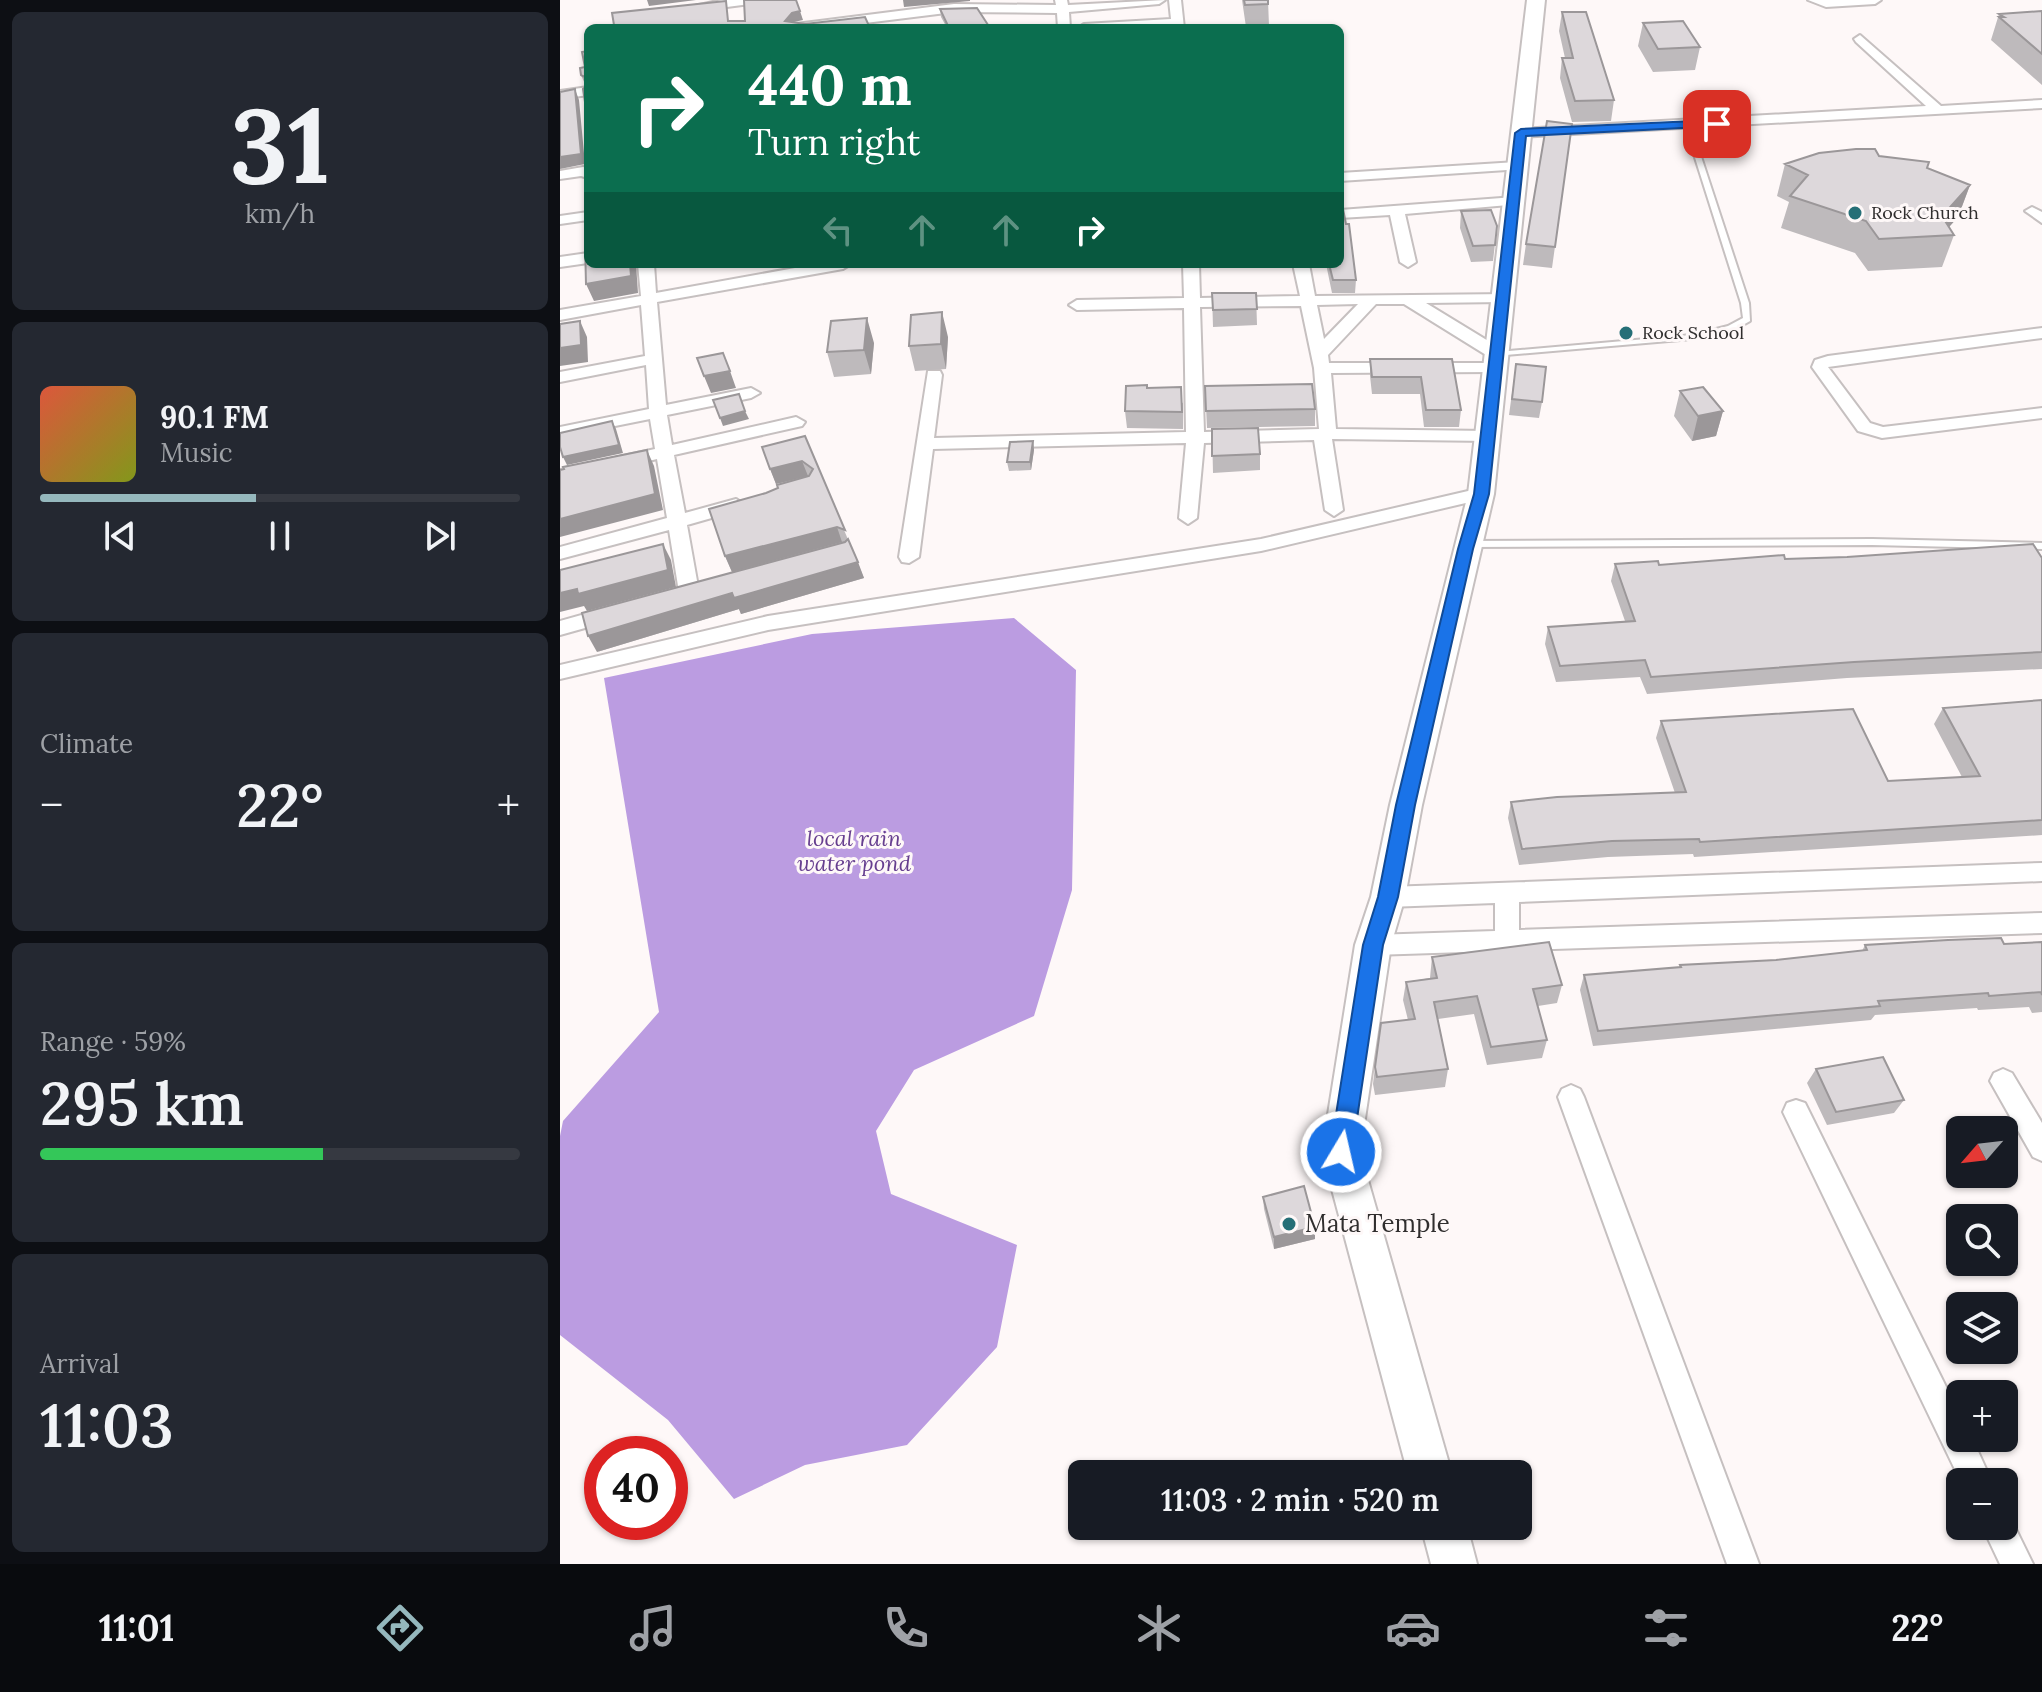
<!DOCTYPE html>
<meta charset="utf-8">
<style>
:root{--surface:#171b24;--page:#242831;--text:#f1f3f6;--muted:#9ea1a6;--line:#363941;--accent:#95b8bd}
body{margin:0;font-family:Lora,serif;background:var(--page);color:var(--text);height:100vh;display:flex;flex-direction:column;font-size:30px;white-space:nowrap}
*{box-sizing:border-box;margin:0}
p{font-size:26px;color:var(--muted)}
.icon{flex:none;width:44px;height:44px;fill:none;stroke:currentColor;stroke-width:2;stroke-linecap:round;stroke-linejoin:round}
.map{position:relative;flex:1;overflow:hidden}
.drawer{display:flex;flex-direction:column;gap:12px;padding:12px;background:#0d0f14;width:560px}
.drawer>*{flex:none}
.hud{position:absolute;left:24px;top:24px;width:760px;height:244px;border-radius:12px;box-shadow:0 2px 6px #0004;background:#0b6e4f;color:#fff;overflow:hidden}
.needle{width:52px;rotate:242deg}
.buttons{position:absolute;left:1386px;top:1116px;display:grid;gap:16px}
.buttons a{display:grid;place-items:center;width:72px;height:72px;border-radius:12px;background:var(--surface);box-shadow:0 2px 6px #0004;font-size:40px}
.speed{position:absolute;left:24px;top:1436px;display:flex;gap:16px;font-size:40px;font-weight:700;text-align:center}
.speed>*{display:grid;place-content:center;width:104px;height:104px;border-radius:50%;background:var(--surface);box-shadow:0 2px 6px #0004;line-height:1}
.speed .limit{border:12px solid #d22;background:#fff;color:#111}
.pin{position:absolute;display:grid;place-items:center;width:68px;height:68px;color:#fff;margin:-34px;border-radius:16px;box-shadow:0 4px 12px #0006}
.me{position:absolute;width:88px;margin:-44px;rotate:9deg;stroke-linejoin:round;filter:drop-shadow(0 0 6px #0008)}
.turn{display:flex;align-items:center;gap:28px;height:168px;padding:0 32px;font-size:36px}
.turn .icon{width:104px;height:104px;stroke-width:2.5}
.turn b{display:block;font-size:56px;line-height:68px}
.lanes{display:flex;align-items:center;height:76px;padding:0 32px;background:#0003;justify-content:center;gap:40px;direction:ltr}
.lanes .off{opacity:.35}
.big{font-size:60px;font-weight:600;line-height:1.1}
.drawer .widget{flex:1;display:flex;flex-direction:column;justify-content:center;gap:12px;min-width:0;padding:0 28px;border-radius:12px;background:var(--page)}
.drawer .dial{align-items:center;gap:0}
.dial b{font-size:104px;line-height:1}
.song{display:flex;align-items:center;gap:24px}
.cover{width:96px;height:96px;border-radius:12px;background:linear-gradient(135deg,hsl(10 70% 55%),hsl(70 70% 35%))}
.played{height:8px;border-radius:4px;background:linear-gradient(90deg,var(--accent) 45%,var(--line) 45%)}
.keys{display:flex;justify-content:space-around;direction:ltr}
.heat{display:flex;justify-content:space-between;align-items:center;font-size:44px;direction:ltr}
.charge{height:12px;border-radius:6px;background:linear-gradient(90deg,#34c759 59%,var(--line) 0)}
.trip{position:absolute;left:508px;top:1460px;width:464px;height:80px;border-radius:12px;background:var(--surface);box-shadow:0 2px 6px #0004;font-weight:600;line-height:80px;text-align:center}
.tab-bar{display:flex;height:128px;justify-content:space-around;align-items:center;background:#090b0e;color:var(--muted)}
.tab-bar .icon{width:56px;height:56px}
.tab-bar .current{color:var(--accent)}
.tab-bar b{font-size:36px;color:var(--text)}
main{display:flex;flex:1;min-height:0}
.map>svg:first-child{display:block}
</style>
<main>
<section class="drawer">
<div class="widget dial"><b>31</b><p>km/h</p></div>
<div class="widget">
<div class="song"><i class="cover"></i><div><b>90.1 FM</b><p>Music</p></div></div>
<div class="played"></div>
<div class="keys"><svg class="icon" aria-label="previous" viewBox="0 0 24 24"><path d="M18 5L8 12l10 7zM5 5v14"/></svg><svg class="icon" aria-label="pause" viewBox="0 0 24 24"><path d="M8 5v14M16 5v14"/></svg><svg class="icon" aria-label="next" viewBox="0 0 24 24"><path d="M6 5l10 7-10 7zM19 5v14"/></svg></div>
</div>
<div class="widget"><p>Climate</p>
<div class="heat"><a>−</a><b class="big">22°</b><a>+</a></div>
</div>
<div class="widget"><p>Range · 59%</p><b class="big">295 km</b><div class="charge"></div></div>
<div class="widget"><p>Arrival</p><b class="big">11:03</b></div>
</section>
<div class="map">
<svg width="1482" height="1564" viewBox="0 0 1482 1564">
<rect width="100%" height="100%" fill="#fef8f8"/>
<path fill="#bb9ce1" d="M454 618 516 670 512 890 474 1016 354 1070 316 1131 331 1194 457 1245 437 1347 347 1445 245 1465 174 1499 108 1420 0 1335V1136L3 1121 99 1012 44 678 252 634Z"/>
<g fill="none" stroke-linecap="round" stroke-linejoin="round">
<defs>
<path id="lane" d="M1128 124 1131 126 1189 303 1190 321 1174 330 1132 339 934 356V352H937L1132 335 1168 326 1183 318 1181 303 1125 126Z
M1312 539 1482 543V549L1312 545 907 547 902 544 907 541Z"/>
<path id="street" d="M162 0H196L190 4 136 11 130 7Z
M495 0H507L508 5 605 0 599 4 509 12 510 28H498L497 13 394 12 265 28H230L236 24 394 4 496 5Z
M609 0H621L624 28H518L524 24 611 19Z
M1248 0H1321L1315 4 1266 7Z
M1300 35 1381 106 1482 100V108L961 137 954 133 961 129 1366 106 1296 42 1294 39Z
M28 87V95L0 99V91Z
M957 162 962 163V169L780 181V173Z
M23 167 28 168V178L21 176 0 179V171Z
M955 197 960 198V204L845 214 856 262 848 267 840 262 830 215 780 218V210Z
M1472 207 1482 212V223L1465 211Z
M28 212V220L0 224V216Z
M28 253V263L0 267V257Z
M78 264H94L96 293 257 264H291L283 269 97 302 106 405 191 388 200 393 191 398 107 415 112 445 236 417 245 422 242 426 114 455 125 513 176 499 185 505 183 509 127 525 139 592 129 599 119 592 109 530 0 559V547L107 518 97 459 0 482V470L95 449 90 419 0 437V427L89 409 86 365 0 382V372L85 356 81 305 0 320V310L81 296Z
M623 264H639L640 298 740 296 733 264H749L755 296 950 294V300L944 302 866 303 943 350 945 354 943 358H931L844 304H816L768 355 769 363H939L941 367 933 372 771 373 776 429 929 431 938 436 929 441 772 439 783 510 774 516 765 510 754 440 644 443 637 518 628 524 619 518 626 443 373 449 359 557 349 563 342 562 339 557 368 371H380L382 375 374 438 626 432 624 308 517 310 509 305 517 300 624 298ZM798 304 764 339 757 305ZM741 306 754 368 759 429 644 432 640 307Z
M1482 328V338L1268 367 1310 423 1323 427 1482 408V418L1322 438 1298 431 1252 367 1255 360 1268 356Z
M921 488 927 490 930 494 927 498 701 551 208 630 0 679V665L208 616 701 539Z
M50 607 57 609 60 614 57 619 0 635V621Z
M1482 863V881L959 902V930L1482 913V933L813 955 804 952 801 945 804 938 813 935 935 931V903L828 907 820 904 816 897 820 890 828 887Z
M1443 1069 1452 1073 1482 1123V1161L1473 1157 1430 1081 1434 1073Z
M1011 1085 1020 1089 1024 1097 1199 1564H1167L998 1097 1002 1089Z
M1236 1100 1245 1103 1400 1415V1438H1412L1432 1482H1401L1223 1112 1227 1103Z
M1444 1513 1449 1515 1473 1564H1440L1422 1526H1444Z"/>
<path id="secondary" d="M967 0H985L934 494 862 805 845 897 831 945 800 1152 892 1474H848L762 1152 795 945 811 897 830 805 908 494Z
M861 1526H907L917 1564H871Z"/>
</defs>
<use href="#lane" stroke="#c6c0c0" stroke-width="4"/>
<use href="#street" stroke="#c6c0c0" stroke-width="4"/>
<use href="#secondary" stroke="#c6c0c0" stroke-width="4"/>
<use href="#lane" fill="#fff" fill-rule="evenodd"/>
<use href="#street" fill="#fff" fill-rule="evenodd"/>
<use href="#secondary" fill="#fff" fill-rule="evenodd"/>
</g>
<path fill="#bebabc" d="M682 0H708L709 26 686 27Z
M380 9 430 28H387L381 17Z
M1482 11V85L1431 40 1439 14Z
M1002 12 1054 100 1051 121 1012 122 1000 78 1002 58H1005L999 31Z
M1083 23 1140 47 1135 70 1093 72 1078 46Z
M28 51V109L25 102 27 86 25 84 21 75 25 67Z
M1012 124 992 268 963 265 966 244Z
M1319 156 1367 168 1410 185 1398 217 1389 227 1394 235 1382 267 1308 271 1295 253 1221 228 1229 202 1217 196 1225 164Z
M901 211 937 226 933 261 911 262 900 228Z
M766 264H780L796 280 795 293H772Z
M652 293H696L697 325 653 327Z
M388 337 386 369 355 371 349 346Z
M314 343 311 374 274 377 267 352Z
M810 359H892L901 410 899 427H864L860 394H812L810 376Z
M956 364 982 402 979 418 949 415Z
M645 386 755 409V426L647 428Z
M588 388 623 403V429L567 428 565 411Z
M1120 391 1163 411 1156 436 1132 441 1114 416Z
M652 429 700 454V470L653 473Z
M245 436 304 578 181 614 179 609 37 652 283 543 172 572 165 556 206 493 239 479 216 484 202 447Z
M473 441 474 450 471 470 449 471 447 462Z
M1482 558V669L1287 678 1087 694 1080 677 996 682 985 644 988 627 1065 621 1051 581 1055 564 1099 565 1225 559Z
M1482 700V835L1134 857 1133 854 1048 857 959 865 948 818 951 802 1115 793 1096 738 1101 721 1328 781 1402 777 1374 724 1383 708Z
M1482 942V1012L1472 1013 1469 1007 1418 1010 1417 1008 1315 1015 1311 1020 1033 1046 1020 990 1024 975 1119 968 1120 965 1216 960 1302 951 1305 945 1444 944Z
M872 957 1002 985 997 1003 978 1006 987 1040 982 1058 927 1065 914 1014 878 1019 888 1069 885 1087 815 1095 813 1084 815 1067 848 1020 843 1000 846 982 870 978Z
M1256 1069 1344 1100 1334 1113 1267 1125 1247 1083Z
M703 1197 755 1227V1239L714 1249 704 1209Z"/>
<path fill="#9b9799" d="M87 0H136L89 6Z
M343 0H410V1L344 7Z
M240 11 243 20 234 22 229 28 225 21 232 13Z
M15 89 19 100 25 164 0 169V157Z
M1410 185 1398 217 1381 236 1382 216Z
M70 264H76L78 293 34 301 26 284Z
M382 312 388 337 386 369 381 344Z
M307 318 314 343 311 374 304 350Z
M20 321 27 337 28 362 0 366V348Z
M170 371 176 388 151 393 144 376Z
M185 411 189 419 163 426 160 418Z
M1163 411 1156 436 1132 441 1138 416Z
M52 421 56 429 63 453 7 465 3 457Z
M473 441 474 450 471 470 470 462Z
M87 450 94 466 103 510 0 537V519Z
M242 461 248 476 216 484 210 469Z
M277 527 282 542 172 572 165 556Z
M103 544 111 560 116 587 27 611 24 606 0 612V593Z
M298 562 304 578 181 614 179 609 37 652 28 636 172 593Z
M755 1227V1239L714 1249V1237Z"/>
<path fill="#ddd8db" stroke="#9b9799" stroke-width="2" d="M184 0H236L240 11 232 13 225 21 245 24 305 17 310 28H48L47 26 54 25 52 13 166 1 168 21H185Z
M684 0H708V4L685 5Z
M417 8 430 28H389L380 9Z
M1482 11V54L1439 17H1444L1439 14Z
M1002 12H1026L1054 100 1015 101 1002 58H1013Z
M1123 21 1140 47 1098 49 1083 23Z
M28 51V102H25L23 89 27 86V78L21 75 20 68 25 67 22 52Z
M15 89 21 154 0 157V92Z
M987 121 1012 124 995 247 966 244Z
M1296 149H1315L1319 156 1369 162 1367 168 1410 185 1382 216 1394 235 1319 239 1306 221 1230 196 1248 175 1225 164 1259 153Z
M780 209H783L786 224H789L796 280H773L769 264H780Z
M931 210 937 226 935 245 913 246 901 211Z
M25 243H28V264H70L71 276 26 284Z
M652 293H696L697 309 653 310Z
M382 312 381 344 349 346 351 315Z
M307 318 304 350 267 352 271 321Z
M20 321 21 345 0 348V324Z
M163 353 170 371 144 376 137 358Z
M810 359H892L901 410H866L861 377H812Z
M956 364 986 367 982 402 952 399Z
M752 384 755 409 646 411 645 386Z
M587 385V388L621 387 622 412 565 411 566 386Z
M1143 387 1163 411 1138 416 1120 391Z
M179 394 185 411 160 418 153 400Z
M52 421 59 445 3 457 0 447V433Z
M698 428 700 454 652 456V429Z
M245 436 285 530 277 527 165 556 149 509 206 493 218 488 217 485 249 476 253 469 242 461 210 469 202 447Z
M473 441 470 462H447L450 442Z
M87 450 95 494 0 519V470L4 469 3 467Z
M288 539 298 562 174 598 172 593 28 636 22 613 285 542Z
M103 544 108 570 18 594 17 589 0 593V570Z
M1473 544 1482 558V652L1294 662 1091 677 1085 660 1000 666 988 627 1075 621 1055 564 1098 561 1099 565 1224 555 1225 559 1287 557Z
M1482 700V820L1140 842 1139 839 1052 841 962 849 951 802 997 797 1126 792 1101 721 1293 709 1328 781 1420 776 1383 708Z
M1441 938 1444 944 1482 942V995L1481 992 1429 996 1428 993 1318 1001 1320 1006 1038 1031 1024 975 1121 967 1120 965 1216 960 1307 950 1305 945 1388 940Z
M989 942 1002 985 973 989 987 1040 931 1047 917 996 874 1002 888 1069 817 1077 815 1067 821 1023 855 1019 846 982 877 978 872 957Z
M1323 1057 1344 1100 1276 1112 1256 1069Z
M744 1186 755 1227 714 1237 703 1197Z"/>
<path fill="#1a73e8" stroke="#114b97" stroke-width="2" d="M1157 120 1161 121V126L966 136 929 494 913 549 855 805 838 897 823 945 792 1152 789 1159 781 1162 773 1159 770 1152 803 945 818 897 836 805 898 549 914 494 955 133 961 129Z"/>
<g fill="#256f77" stroke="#fef8f8" stroke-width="3">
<circle cx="1295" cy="213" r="8"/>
<circle cx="1066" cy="333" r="8"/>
<circle cx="729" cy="1224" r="8"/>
</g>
<g text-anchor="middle" stroke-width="6" stroke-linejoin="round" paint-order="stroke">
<g font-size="18" fill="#302e2e" stroke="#fef8f8" text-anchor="start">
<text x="1311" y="219">Rock Church</text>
<text x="1082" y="339">Rock School</text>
</g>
<g font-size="22" font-style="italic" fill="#663e8f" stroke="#fef8f8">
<text x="294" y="846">local rain<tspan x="294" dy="25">water pond</tspan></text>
</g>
<g font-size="24" fill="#302e2e" stroke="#fef8f8" text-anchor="start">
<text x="745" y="1232">Mata Temple</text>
</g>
</g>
</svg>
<div class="buttons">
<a><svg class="needle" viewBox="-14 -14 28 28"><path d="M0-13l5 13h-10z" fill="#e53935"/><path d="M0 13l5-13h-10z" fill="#9ea1a6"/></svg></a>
<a><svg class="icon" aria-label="search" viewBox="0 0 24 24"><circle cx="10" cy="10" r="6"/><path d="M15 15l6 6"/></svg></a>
<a><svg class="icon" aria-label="layers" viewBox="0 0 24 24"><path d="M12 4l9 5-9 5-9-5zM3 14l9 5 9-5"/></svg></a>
<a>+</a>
<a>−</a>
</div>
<div class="speed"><div class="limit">40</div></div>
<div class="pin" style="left:1157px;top:124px;background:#d93025"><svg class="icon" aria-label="arrive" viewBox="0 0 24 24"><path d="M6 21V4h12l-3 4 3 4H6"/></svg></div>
<svg class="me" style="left:781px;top:1152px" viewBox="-20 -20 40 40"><circle r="17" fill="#1a73e8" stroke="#fff" stroke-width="3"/><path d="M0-11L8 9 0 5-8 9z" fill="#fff"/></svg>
<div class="trip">11:03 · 2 min · 520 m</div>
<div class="hud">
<div class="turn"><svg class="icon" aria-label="right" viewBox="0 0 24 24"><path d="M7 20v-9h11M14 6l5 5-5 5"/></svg><div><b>440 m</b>Turn right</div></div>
<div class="lanes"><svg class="icon off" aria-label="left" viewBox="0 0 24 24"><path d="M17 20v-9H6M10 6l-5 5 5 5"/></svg><svg class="icon off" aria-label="ahead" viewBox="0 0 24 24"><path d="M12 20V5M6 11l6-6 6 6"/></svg><svg class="icon off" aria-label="ahead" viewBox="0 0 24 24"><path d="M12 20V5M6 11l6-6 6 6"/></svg><svg class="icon" aria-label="right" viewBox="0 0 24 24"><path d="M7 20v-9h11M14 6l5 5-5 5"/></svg></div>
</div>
</div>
</main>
<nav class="tab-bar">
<b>11:01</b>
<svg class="icon current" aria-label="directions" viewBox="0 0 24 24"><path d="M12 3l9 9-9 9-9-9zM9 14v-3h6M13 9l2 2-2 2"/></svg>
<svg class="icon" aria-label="music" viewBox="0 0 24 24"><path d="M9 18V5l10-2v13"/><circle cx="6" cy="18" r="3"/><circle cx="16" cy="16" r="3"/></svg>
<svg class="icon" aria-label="phone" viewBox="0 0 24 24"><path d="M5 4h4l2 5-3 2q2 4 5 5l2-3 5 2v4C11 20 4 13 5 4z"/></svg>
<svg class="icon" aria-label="climate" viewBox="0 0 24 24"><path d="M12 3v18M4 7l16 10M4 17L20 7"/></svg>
<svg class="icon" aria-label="car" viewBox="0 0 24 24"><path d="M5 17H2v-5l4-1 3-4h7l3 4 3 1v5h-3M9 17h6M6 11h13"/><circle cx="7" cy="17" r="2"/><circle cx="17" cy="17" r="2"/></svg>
<svg class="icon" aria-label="filters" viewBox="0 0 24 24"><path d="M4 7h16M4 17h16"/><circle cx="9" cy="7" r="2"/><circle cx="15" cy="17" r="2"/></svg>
<b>22°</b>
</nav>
